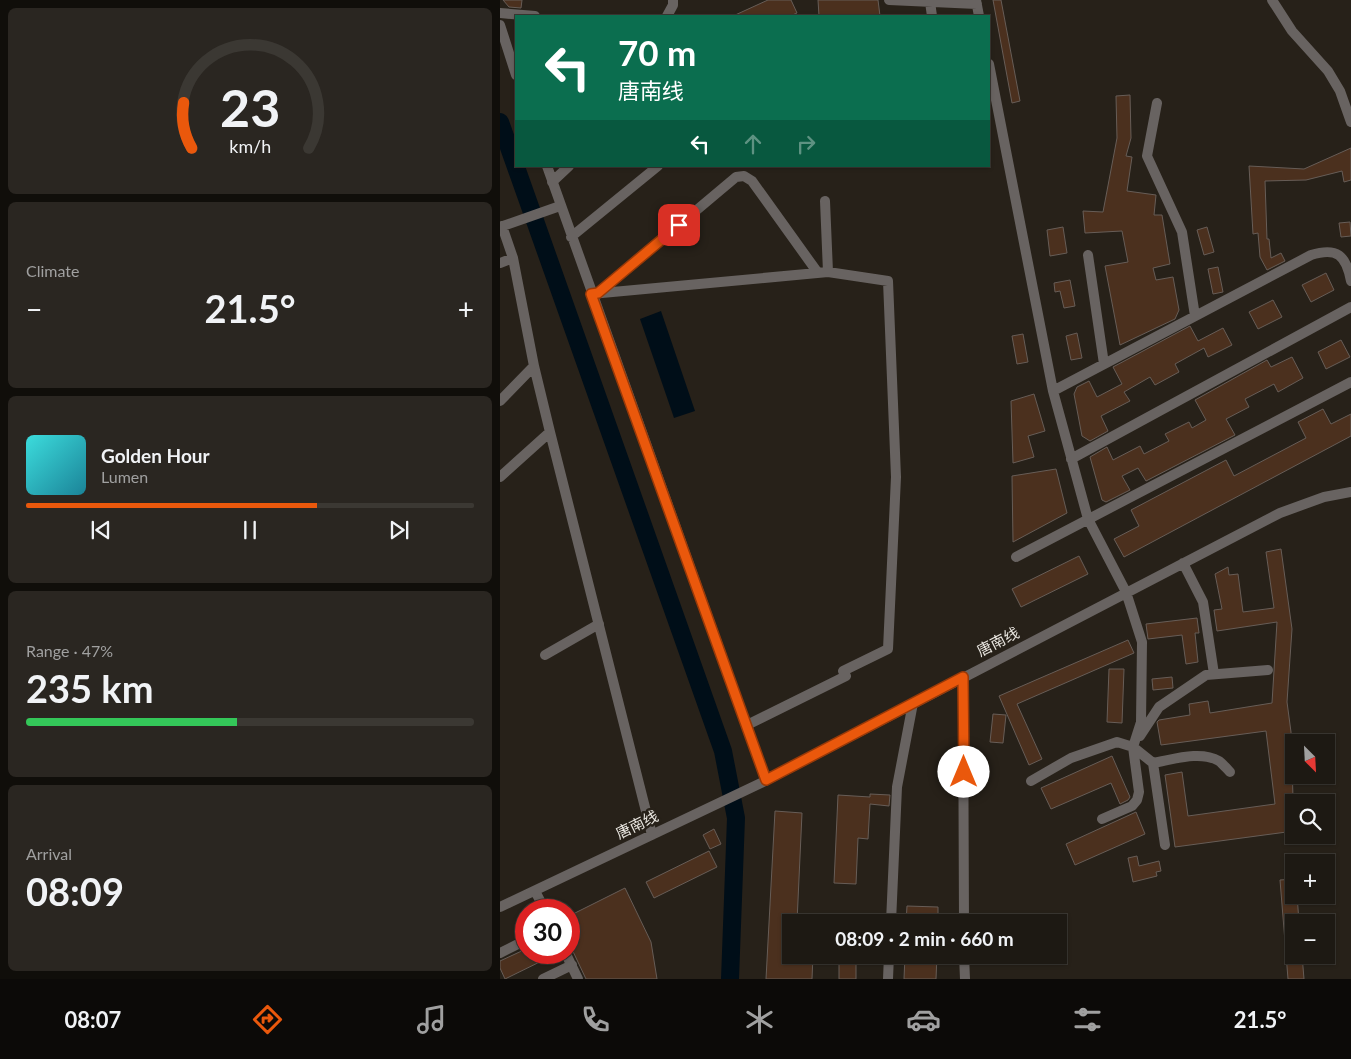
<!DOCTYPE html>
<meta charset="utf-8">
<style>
:root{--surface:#1d1913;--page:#2a2621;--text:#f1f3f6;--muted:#a0a0a0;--line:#3b3833;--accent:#ea580c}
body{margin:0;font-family:Lato,"Noto Sans SC",sans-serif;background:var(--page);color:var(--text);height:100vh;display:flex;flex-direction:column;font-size:19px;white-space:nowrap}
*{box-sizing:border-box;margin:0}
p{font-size:16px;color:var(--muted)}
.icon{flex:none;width:28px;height:28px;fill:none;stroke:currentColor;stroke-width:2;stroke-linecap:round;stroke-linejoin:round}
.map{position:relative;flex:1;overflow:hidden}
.drawer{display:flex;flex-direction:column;gap:8px;padding:8px;background:#100e0a;width:500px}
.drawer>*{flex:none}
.top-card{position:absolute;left:15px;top:15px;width:475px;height:152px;border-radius:0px;box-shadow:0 1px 4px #0004,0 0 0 1px var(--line);background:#0b6e4f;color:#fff;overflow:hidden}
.needle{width:32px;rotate:156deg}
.fabs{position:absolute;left:785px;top:734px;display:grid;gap:10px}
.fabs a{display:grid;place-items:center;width:50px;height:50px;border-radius:0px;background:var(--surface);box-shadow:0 1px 4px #0004,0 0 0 1px var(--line);font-size:25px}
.speed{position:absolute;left:15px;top:899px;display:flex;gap:10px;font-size:25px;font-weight:700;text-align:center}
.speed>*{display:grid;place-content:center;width:65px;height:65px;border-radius:50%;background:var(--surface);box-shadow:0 1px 4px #0004,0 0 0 1px var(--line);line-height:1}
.speed .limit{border:8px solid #d22;background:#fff;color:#111}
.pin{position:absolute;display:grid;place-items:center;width:42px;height:42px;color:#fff;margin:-21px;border-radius:10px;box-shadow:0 2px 8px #0006}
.me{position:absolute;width:55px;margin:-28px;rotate:0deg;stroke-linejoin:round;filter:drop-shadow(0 0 4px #0008)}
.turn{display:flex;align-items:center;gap:18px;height:105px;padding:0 20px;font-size:22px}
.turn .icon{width:65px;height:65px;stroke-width:2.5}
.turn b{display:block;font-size:35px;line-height:42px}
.lanes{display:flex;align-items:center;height:48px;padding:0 20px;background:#0003;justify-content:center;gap:25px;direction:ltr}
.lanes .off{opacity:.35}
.big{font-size:38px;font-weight:700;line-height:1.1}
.drawer .widget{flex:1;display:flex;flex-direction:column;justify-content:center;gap:8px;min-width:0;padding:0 18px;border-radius:8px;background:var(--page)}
.drawer .dial{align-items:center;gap:0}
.dial svg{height:130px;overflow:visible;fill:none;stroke:var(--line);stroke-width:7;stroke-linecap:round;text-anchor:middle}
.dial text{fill:var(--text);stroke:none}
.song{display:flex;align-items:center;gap:15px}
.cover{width:60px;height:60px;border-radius:8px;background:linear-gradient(135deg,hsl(180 70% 55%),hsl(190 70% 35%))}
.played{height:5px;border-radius:2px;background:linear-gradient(90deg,var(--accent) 65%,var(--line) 65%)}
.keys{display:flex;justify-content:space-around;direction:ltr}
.heat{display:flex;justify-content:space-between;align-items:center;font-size:28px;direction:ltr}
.charge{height:8px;border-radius:4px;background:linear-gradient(90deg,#34c759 47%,var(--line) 0)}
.trip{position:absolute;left:282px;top:914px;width:285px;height:50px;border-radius:0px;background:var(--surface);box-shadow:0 1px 4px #0004,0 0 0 1px var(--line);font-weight:700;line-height:50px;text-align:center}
.menu{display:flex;height:80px;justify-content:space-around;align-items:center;background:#0c0a08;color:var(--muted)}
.menu .icon{width:35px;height:35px}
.menu .current{color:var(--accent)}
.menu b{font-size:22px;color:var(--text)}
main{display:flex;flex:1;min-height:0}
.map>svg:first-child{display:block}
</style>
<main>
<section class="drawer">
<div class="widget dial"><svg viewBox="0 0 100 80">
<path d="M14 69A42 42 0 1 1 86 69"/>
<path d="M14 69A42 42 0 0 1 9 41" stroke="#ea580c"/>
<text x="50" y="56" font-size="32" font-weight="700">23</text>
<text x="50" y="72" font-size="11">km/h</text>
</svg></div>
<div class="widget"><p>Climate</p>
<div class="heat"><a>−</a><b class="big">21.5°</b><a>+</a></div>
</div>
<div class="widget">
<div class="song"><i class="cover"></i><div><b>Golden Hour</b><p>Lumen</p></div></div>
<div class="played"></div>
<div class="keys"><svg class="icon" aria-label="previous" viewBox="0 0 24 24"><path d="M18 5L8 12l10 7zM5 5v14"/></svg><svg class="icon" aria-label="pause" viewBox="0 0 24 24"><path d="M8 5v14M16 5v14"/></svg><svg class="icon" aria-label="next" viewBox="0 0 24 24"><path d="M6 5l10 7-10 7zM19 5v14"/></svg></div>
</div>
<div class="widget"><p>Range · 47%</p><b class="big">235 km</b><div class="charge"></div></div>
<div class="widget"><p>Arrival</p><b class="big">08:09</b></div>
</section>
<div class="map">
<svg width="851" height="979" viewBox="0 0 851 979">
<rect width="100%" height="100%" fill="#272119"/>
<path fill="#000e18" d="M161 311 195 411 174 418 140 319Z"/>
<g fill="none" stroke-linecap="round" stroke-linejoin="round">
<path stroke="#000e18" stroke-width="18" d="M0 122 223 751 236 818 230 979"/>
</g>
<path fill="#4b301e" stroke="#675d57" d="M3 0H22L21 8 9 7Z
M268 0H291L297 13 290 16H233Z
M318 0H378L380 16H319Z
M493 0H501L520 101 512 103Z
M630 95 631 138 626 156 632 157 627 191 656 195 654 215H662L670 264 653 268 656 280 673 277 679 310 675 319 620 345 605 266 628 262 622 231 585 233 583 211 603 212 617 138 616 96Z
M851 148V180L844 182 842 171 806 180 765 181 767 239H769L771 258 781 253 785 261 767 270 760 257 758 233 753 234 749 166 804 169Z
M850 222 851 236 841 237 839 223Z
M563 227 567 253 550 256 547 230Z
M707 227 714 252 704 255 697 230Z
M718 267 723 292 713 294 708 269Z
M826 273 834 290 811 302 802 285Z
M570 280 575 306 564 308 560 291 555 292 554 283Z
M773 300 782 317 758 329 749 312Z
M690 326 698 341 723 328 732 345 708 357 704 348 675 364 679 372 655 385 650 377 624 392 630 401 601 416 608 431 590 441 582 436 574 394 577 387 589 381 597 397 622 384 613 367Z
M577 333 582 358 571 360 566 336Z
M523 334 528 362 517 364 512 336Z
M841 340 850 357 826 369 818 352Z
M792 357 803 378 778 392 774 384 745 399 749 407 726 419 735 435 646 481 638 468 622 476 630 490 606 502 602 500 590 457 607 447 613 460 640 446 644 454 669 441 665 434 689 422 692 428 706 420 695 400 767 360 771 367Z
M534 394 545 431 528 436 534 457 513 463 511 401Z
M823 409 831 424 851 414V436L624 557 614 539 639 526 631 510 726 460 734 476 806 438 798 422Z
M556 469 567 513 513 542 512 476Z
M781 549 792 629 787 702 791 732 794 831 675 847 665 775 682 772 688 816 775 804 766 731 661 745 657 722 659 720 690 715 689 704 708 701 710 713 772 703 777 622 717 631 714 610 722 609 715 574 728 567 729 575 738 574 743 612 774 608 766 552Z
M579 556 588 574 521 607 512 589Z
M697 618 699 633H695L698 662 686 664 682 635 648 639 646 624Z
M628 640 634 653 517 704 542 759 529 765 499 696Z
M609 669H624L622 723 607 722Z
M672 677 673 688 653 690 652 679Z
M493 714 506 715 503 743 490 742Z
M612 756 630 797 628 800 620 804 611 783 551 809 541 788Z
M370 794 390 795 389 806 370 804 368 839 358 838 356 884 334 883 338 795 370 797Z
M275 811 302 813 297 922H291V955H313L312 979H266Z
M636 812 645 834 575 865 566 844Z
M214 829 221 844 210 849 203 835Z
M209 851 217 867 154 898 146 882Z
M637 856 639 866 659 861 661 871 656 872 657 876 633 882 628 858Z
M794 879V895H797L799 922H794V955H802L804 979H788L780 880Z
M125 888 151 942 157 979H86L69 943V916Z
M407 906 438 907V922H406Z
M26 949V952L58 953 5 979 0 968V961Z
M339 955H356V979H339Z
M405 955H437L436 979H404Z"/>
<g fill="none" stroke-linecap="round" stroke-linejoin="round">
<path stroke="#686361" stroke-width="10" d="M389 0 477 4
M476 0 479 16
M772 0 792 31 828 71 840 91 851 122
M430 2 432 16
M0 13 35 16
M167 16 173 5V0
M0 25 16 75
M489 64 553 391 588 519 626 592 642 642 641 722 633 747 639 792 637 800 632 806 602 819
M657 103 647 156 682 232 695 316
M47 166 266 780
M52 182 69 166
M325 201 328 272
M2 226 13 258 34 366 50 432 152 835
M0 227 60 206
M71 237 158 166
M588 255 604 364
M0 263 13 258
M98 293 236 177 244 176 252 181 318 273
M91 294 328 272 388 281 396 477 388 649 343 671 346 676 247 725
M553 391 811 255C837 247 846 255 851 281
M0 401 34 366
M571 459 851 307
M0 477 50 432
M516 557 851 382
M683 563 703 602 714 674
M45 655 99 624
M463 677 464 922
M640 736 659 707 706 675 768 670
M653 763 665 845
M531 781 571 758 617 742 633 747 653 763C672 760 700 750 719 761 723 764 727 769 730 772
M35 891 45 910
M0 907 261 783 780 513 824 497 851 492
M391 922 397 787 413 703
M65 952 78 979
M0 953 26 940
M464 955 465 979
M43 979 72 965
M388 979 389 955"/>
</g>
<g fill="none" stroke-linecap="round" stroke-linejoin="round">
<defs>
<path id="route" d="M179 225 98 293 91 294 266 780 463 677 464 772"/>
</defs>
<use href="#route" stroke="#983908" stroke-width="12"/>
<use href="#route" stroke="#ea580c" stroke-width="9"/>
</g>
<g text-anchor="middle" stroke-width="5" stroke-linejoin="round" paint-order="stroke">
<g font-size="15" fill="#eae7e1" stroke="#272119">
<text transform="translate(498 642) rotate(-27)" y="5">唐南线</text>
<text transform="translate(137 825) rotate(-26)" y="5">唐南线</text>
</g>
</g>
</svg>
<div class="fabs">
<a><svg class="needle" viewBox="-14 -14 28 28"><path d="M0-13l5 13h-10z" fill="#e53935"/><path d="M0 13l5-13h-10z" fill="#a0a0a0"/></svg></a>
<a><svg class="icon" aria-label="search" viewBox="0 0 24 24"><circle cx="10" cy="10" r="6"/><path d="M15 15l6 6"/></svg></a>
<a>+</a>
<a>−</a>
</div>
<div class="speed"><div class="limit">30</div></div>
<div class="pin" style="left:179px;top:225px;background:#d93025"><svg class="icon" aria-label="arrive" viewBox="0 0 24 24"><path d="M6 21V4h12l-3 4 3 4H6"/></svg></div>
<svg class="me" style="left:464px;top:772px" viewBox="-20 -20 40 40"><circle r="19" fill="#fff"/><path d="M0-13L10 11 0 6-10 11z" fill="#ea580c"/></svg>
<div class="trip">08:09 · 2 min · 660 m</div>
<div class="top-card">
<div class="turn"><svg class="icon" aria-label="left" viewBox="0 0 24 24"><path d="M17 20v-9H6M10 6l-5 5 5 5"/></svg><div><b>70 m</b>唐南线</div></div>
<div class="lanes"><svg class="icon" aria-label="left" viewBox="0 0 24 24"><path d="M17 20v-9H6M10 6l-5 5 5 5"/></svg><svg class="icon off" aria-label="ahead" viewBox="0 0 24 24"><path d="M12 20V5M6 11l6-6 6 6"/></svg><svg class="icon off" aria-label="right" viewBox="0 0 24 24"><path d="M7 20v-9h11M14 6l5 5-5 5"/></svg></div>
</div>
</div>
</main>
<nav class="menu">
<b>08:07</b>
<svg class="icon current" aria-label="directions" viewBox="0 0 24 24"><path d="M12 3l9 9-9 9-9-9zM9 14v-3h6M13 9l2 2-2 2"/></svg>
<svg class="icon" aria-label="music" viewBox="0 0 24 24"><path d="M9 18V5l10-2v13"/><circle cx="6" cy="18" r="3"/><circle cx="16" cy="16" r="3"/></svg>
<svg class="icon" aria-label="phone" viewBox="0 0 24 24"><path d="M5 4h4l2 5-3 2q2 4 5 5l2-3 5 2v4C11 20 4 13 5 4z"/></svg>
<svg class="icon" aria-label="climate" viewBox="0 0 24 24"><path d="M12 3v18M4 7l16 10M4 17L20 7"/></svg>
<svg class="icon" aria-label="car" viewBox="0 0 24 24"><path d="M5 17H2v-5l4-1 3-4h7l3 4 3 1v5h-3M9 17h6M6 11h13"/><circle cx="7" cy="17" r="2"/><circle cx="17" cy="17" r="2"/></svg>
<svg class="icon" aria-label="filters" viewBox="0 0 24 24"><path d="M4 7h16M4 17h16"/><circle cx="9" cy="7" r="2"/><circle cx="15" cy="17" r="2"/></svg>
<b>21.5°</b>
</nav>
